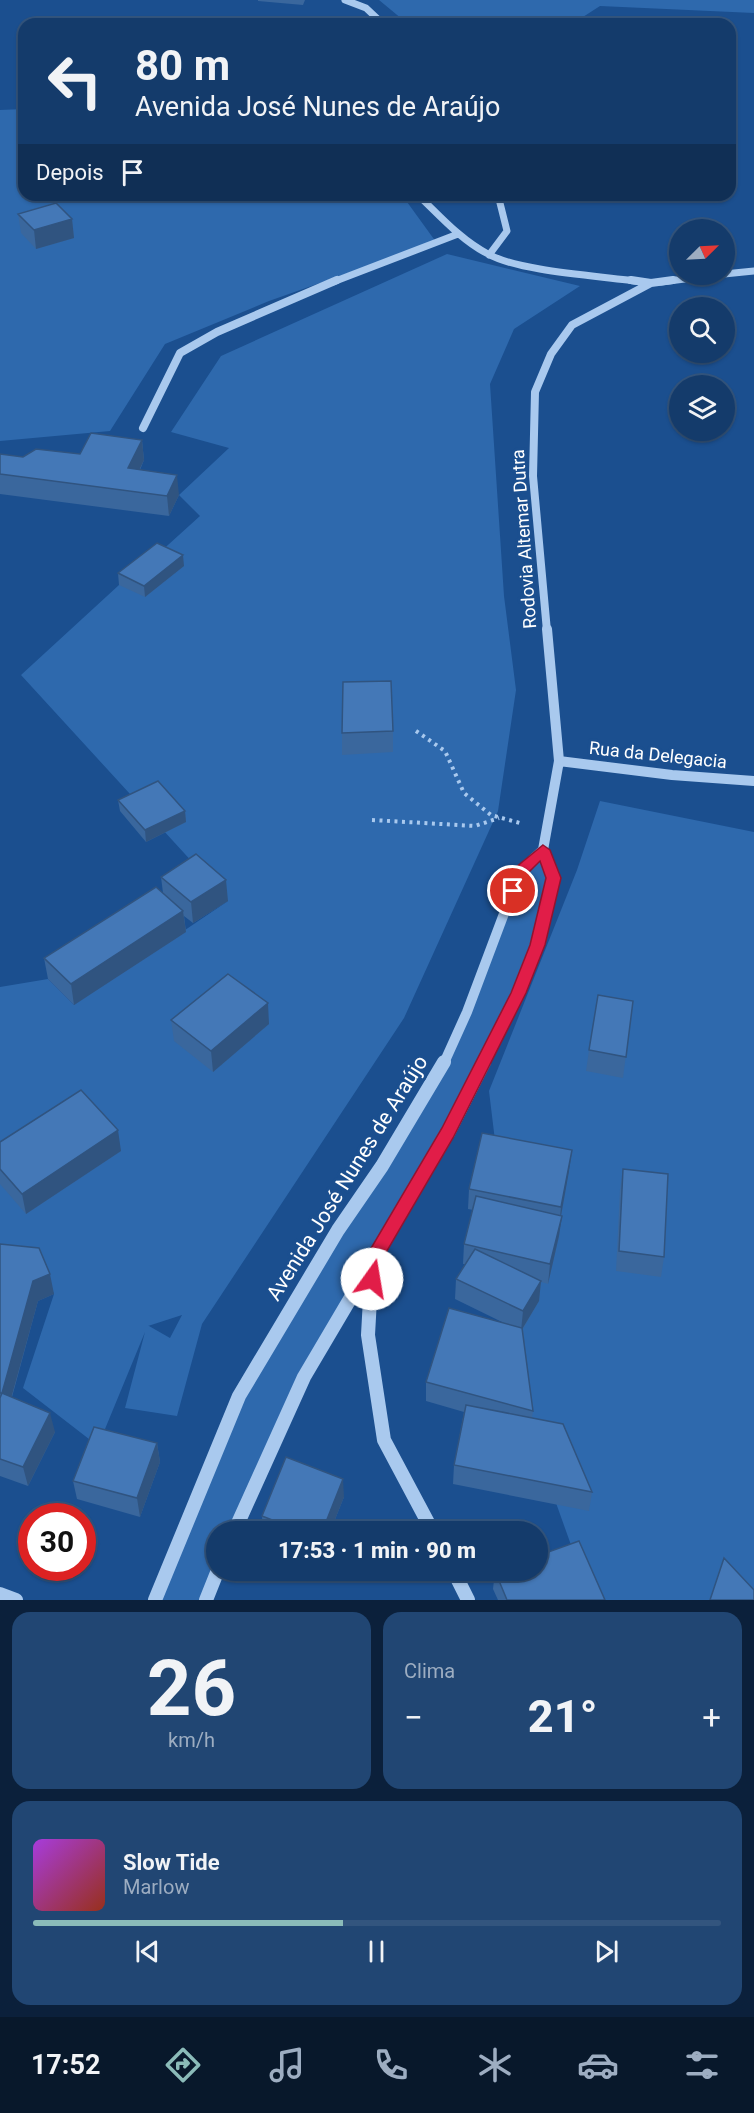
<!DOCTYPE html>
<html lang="pt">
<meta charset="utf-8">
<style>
:root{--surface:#143b6b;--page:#214673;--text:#f1f3f6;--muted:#9dadc1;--line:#33557e;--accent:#8bbbb9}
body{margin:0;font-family:Roboto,sans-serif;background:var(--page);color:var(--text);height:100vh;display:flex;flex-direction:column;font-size:22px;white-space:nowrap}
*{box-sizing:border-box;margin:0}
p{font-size:20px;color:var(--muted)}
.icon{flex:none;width:33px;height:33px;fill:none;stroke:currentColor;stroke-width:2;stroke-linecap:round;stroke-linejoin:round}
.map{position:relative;height:1600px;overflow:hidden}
.panel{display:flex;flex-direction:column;gap:12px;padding:12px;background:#0b203b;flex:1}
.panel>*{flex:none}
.guide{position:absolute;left:18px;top:18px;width:718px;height:183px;border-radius:18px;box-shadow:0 2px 4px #0004,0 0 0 2px var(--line);background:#143b6b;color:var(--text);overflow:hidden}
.needle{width:39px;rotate:66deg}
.buttons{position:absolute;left:669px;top:219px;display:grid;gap:12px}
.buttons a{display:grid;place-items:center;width:66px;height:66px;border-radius:50%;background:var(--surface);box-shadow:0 2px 4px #0004,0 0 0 2px var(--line);font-size:30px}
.speed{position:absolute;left:18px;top:1503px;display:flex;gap:12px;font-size:30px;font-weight:700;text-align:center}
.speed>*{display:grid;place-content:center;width:78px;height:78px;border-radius:50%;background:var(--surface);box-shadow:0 2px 4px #0004,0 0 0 2px var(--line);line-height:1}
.speed .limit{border:9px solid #d22;background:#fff;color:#111}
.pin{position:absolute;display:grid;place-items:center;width:51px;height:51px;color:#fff;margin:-26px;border:3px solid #fff;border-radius:50%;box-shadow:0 2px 6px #0007}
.me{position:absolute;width:66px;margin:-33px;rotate:13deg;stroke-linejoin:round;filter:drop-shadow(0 0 4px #0008)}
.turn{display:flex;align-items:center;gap:21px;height:126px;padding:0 18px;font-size:27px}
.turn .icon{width:78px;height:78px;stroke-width:2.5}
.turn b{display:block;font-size:42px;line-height:51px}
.then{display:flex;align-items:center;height:57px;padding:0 18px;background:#0003;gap:12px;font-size:22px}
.big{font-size:45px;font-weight:800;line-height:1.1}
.panel .tile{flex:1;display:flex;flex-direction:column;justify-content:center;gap:9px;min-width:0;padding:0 21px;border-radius:18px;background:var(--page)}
.panel .dial{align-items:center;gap:0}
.dial b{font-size:78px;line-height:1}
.song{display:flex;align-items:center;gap:18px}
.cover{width:72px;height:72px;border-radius:9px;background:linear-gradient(135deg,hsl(280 70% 55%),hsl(10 70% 35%))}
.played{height:6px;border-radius:3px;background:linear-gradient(90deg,var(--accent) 45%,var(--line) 45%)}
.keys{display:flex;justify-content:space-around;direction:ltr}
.heat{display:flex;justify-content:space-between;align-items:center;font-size:33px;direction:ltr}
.panel .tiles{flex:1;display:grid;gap:12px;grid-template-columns:1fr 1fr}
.tile:last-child{grid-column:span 2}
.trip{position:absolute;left:206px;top:1521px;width:342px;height:60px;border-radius:30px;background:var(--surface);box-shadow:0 2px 4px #0004,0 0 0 2px var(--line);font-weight:800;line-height:60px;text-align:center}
.tabs{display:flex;height:96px;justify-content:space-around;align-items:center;background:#08182b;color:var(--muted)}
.tabs .icon{width:42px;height:42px}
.tabs .on{color:var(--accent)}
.tabs b{font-size:27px;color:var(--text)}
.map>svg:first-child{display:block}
</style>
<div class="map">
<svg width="754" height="1600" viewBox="0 0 754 1600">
<rect width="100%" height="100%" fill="#1b4f8f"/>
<path fill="#2e69ad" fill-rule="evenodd" d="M379 0H754V13L600 6 572 24H408Z
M24 109V195H402L436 242 269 301 165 344 110 431 0 441V110Z
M447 254 580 286 514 329 490 384 504 596 516 690 498 811 404 1018 202 1324 177 1416 125 1408 145 1332 98 1446 23 1388 54 1294 33 1247H0V987L48 979 74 1005 228 901 21 675 119 585 158 554 200 516 179 495 229 448 171 432 221 356ZM182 1315 170 1338 149 1326H148Z
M600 801 754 832V1600H594L576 1559 530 1430 489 1091 577 870Z
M543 850 553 878 519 993 340 1318 234 1531 216 1532V1570L206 1600H155L239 1396 437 1078 520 871Z"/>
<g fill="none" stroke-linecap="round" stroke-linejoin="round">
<path stroke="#a9c9ee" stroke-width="4" stroke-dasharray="3 4.5" stroke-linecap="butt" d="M416 731 445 751 464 793 491 815 520 823
M372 820 475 826 499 818"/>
<path stroke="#a9c9ee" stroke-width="7" d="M345 0 366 8 383 24
M418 195C440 216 461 240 488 254 520 272 603 276 642 282
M489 255 507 231 498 195
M724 274 754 271
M333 282 458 234
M661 282 724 274"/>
<path stroke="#a9c9ee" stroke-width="8" d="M631 280 651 283
M143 428 180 353 217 332 337 280
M547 631 533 476 535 392 551 354 572 325 651 283 673 280"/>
<path stroke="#a9c9ee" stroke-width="10" d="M559 761 672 775 754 781
M543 850 559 761 547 629
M444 1063 467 1012 520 871 543 850
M483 1063 519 993 538 945 553 878 543 850"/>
<path stroke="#a9c9ee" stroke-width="14" d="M372 1263 368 1335 384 1440 433 1532
M234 1532 304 1377 448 1133 484 1062
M453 1570 468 1600
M0 1594 16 1600
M155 1600 239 1396 338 1230 382 1166 444 1062
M206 1600 218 1570"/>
</g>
<path fill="#3a679d" d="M258 0H305L303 5 258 1Z
M18 214 72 219 74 238 36 249 21 233Z
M142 440 144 460 140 470 179 495 169 516 0 494V454L23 457 80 454Z
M184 566 145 597 119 585 118 573Z
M393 731V752L342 755V733Z
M118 800 185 811 186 822 146 842 120 811Z
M161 877 228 901 193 923 184 916 186 932 74 1005 48 979 44 958 163 893Z
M633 1001 623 1078 586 1071 589 1050Z
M171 1020 269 1024 213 1072 174 1041Z
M0 1142 121 1151 26 1214 0 1184Z
M623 1169 664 1257 661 1277 616 1271 620 1189Z
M569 1171 561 1216H562L559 1236 548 1284 541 1282 539 1301 523 1329 533 1411 532 1418 592 1492 589 1511 453 1484 454 1465 464 1412 426 1401V1382L504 1323 455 1299 456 1279 465 1264H463L464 1244 473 1210 468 1209 469 1189Z
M0 1244 54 1294 38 1301 12 1397 55 1432 28 1486 0 1476Z
M157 1443 160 1462 140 1517 77 1499 73 1481Z
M344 1497 330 1532H263L262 1516Z
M495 1571 605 1600H498L493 1589Z"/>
<path fill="#305480" d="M72 219 74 238 36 249 34 230Z
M142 440 144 460 130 489 128 468Z
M177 475 179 495 169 516 167 496Z
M183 555 184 566 145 597 144 586Z
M185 811 186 822 146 842 145 830Z
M226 880 228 901 193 923 191 902Z
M183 911 186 932 74 1005 71 984Z
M268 1003 269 1024 213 1072 211 1051Z
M118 1130 121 1151 26 1214 22 1194Z
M572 1150 569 1171 559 1227 561 1207Z
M562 1216 559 1236 548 1284 550 1264Z
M50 1274 54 1294 38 1301 7 1413 2 1393 33 1281Z
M541 1281 539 1301 521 1331 523 1311Z
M50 1413 55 1432 28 1486 23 1467Z
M157 1443 160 1462 140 1517 137 1498Z
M343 1479 344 1497 330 1532H322Z"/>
<path fill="#4478b7" stroke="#305480" stroke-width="1.5" d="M56 203 72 219 34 230 18 214Z
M91 433 142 440 128 468 177 475 167 496 0 474V454L23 457 36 449 80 454Z
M157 543 183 555 144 586 118 573Z
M391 681 393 731 342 733 343 682Z
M158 781 185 811 145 830 118 800Z
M196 854 226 880 191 902 161 877Z
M156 887 183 911 71 984 44 958Z
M228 974 268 1003 211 1051 171 1020Z
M598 995 633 1001 626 1057 589 1050Z
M81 1090 118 1130 22 1194 0 1169V1142Z
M482 1133 572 1150 561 1207 469 1189Z
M623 1169 668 1174 664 1257 619 1251Z
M476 1196 562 1216 550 1264 464 1244Z
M0 1244 39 1248 50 1274 33 1281 2 1393 50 1413 23 1467 0 1459V1398L2 1393H0Z
M475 1249 541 1281 523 1311 456 1279Z
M449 1308 522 1328 533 1411 426 1382Z
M466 1405 563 1424 592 1492 454 1465Z
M94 1427 157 1443 137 1498 73 1481Z
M286 1457 343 1479 322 1532H303L262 1516Z
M579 1541 605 1600H507L495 1571 537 1570V1556Z
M724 1558 754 1590V1600H710Z"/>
<path fill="#e11d48" stroke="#92132f" stroke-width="1.5" d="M543 845 550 850 561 878 545 945 526 993 453 1138 381 1261 378 1284 372 1286 366 1284 363 1279 367 1255 442 1128 511 993 530 945 546 878 540 861 527 874 518 894 513 896 506 891 515 868Z"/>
<g text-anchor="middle" stroke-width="6" stroke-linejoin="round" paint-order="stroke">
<g font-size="18" fill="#fff" stroke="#1b4f8f">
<text transform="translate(524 539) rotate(-94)" y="6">Rodovia Altemar Dutra</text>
<text transform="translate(658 755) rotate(6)" y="6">Rua da Delegacia</text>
</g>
<g font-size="21" fill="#fff" stroke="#1b4f8f">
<text transform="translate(347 1178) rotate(-58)" y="7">Avenida José Nunes de Araújo</text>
</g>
</g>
</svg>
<div class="buttons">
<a><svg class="needle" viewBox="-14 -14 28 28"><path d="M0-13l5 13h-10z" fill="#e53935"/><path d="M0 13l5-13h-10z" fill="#9dadc1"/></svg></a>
<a><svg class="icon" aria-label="search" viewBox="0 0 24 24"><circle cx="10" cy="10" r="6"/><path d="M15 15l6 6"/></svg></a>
<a><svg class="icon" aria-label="layers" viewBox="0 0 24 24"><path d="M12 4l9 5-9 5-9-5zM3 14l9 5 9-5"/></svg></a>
</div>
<div class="speed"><div class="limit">30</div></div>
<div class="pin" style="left:513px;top:891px;background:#d93025"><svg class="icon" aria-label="arrive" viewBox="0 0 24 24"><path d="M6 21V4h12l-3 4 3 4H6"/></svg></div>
<svg class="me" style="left:372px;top:1279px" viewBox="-20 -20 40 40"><circle r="19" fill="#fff"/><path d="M0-13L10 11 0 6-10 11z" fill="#e11d48"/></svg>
<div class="trip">17:53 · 1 min · 90 m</div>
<div class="guide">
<div class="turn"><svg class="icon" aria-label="left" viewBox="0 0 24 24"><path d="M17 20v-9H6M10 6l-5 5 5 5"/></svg><div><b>80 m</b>Avenida José Nunes de Araújo</div></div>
<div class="then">Depois<svg class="icon" aria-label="arrive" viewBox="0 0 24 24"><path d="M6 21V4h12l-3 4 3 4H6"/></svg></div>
</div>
</div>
<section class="panel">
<div class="tiles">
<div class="tile dial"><b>26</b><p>km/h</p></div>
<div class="tile"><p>Clima</p>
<div class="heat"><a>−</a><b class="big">21°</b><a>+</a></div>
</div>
<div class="tile">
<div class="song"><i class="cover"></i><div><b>Slow Tide</b><p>Marlow</p></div></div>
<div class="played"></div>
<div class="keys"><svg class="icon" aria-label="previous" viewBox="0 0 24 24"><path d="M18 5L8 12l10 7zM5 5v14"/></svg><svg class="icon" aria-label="pause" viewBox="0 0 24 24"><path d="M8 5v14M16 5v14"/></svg><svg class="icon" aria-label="next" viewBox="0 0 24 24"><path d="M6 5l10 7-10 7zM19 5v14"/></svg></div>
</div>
</div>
</section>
<nav class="tabs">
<b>17:52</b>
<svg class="icon on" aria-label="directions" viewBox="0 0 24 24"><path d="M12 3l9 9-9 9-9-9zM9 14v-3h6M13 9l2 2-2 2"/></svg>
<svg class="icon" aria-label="music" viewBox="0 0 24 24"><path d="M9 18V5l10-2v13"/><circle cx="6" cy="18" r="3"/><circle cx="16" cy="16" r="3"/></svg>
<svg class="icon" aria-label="phone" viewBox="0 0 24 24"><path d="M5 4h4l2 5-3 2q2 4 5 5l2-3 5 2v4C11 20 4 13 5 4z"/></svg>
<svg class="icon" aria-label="climate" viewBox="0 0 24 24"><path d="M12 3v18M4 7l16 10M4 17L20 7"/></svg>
<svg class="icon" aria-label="car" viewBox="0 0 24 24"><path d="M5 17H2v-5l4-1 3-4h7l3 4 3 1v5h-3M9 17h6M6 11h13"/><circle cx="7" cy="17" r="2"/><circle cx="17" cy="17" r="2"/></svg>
<svg class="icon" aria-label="filters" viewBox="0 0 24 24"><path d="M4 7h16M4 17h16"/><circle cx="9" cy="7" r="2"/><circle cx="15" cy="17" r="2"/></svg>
</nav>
